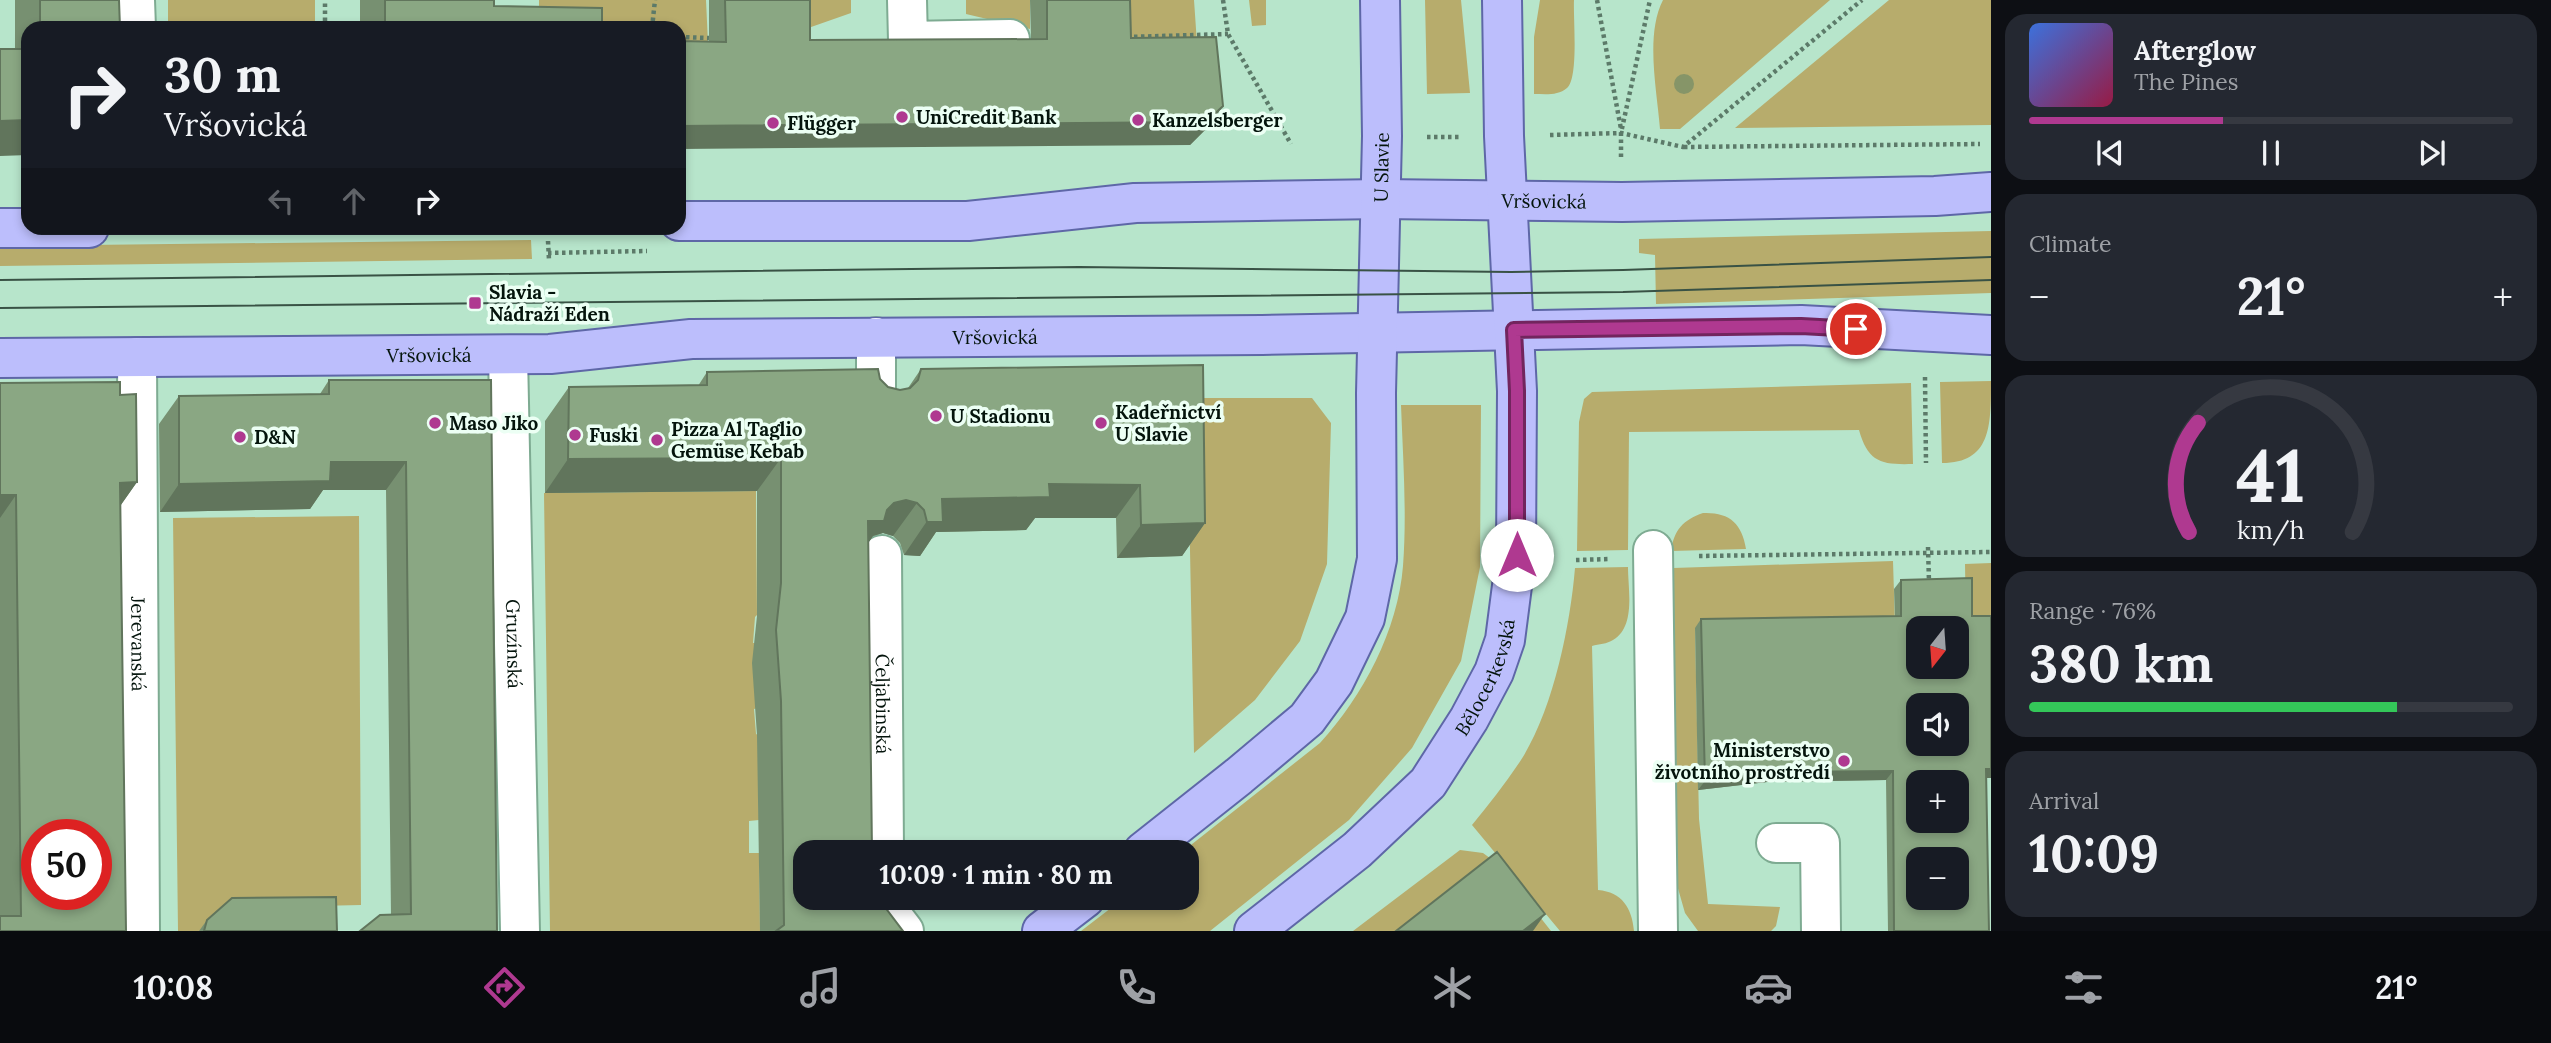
<!DOCTYPE html>
<meta charset="utf-8">
<style>
:root{--surface:#171b24;--page:#242831;--text:#f1f3f6;--muted:#9ea1a6;--line:#363941;--accent:#af3990}
body{margin:0;font-family:Lora,serif;background:var(--page);color:var(--text);height:100vh;display:flex;flex-direction:column;font-size:26px;white-space:nowrap}
*{box-sizing:border-box;margin:0}
p{font-size:23px;color:var(--muted)}
.icon{flex:none;width:38px;height:38px;fill:none;stroke:currentColor;stroke-width:2;stroke-linecap:round;stroke-linejoin:round}
.map{position:relative;flex:1;overflow:hidden}
.drawer{display:flex;flex-direction:column;gap:14px;padding:14px;background:#0d0f14;width:560px}
.drawer>*{flex:none}
.banner{position:absolute;left:21px;top:21px;width:665px;height:214px;border-radius:21px;box-shadow:0 4px 10px #0003;background:#171b24;color:var(--text);overflow:hidden}
.needle{width:46px;rotate:197deg}
.tools{position:absolute;left:1906px;top:616px;display:grid;gap:14px}
.tools a{display:grid;place-items:center;width:63px;height:63px;border-radius:14px;background:var(--surface);box-shadow:0 4px 10px #0003;font-size:35px}
.speed{position:absolute;left:21px;top:819px;display:flex;gap:14px;font-size:35px;font-weight:700;text-align:center}
.speed>*{display:grid;place-content:center;width:91px;height:91px;border-radius:50%;background:var(--surface);box-shadow:0 4px 10px #0003;line-height:1}
.speed .limit{border:10px solid #d22;background:#fff;color:#111}
.pin{position:absolute;display:grid;place-items:center;width:60px;height:60px;color:#fff;margin:-30px;border:4px solid #fff;border-radius:50%;box-shadow:0 2px 7px #0007}
.me{position:absolute;width:77px;margin:-38px;rotate:0deg;stroke-linejoin:round;filter:drop-shadow(0 0 5px #0008)}
.turn{display:flex;align-items:center;gap:24px;height:147px;padding:0 28px;font-size:32px}
.turn .icon{width:91px;height:91px;stroke-width:2.5}
.turn b{display:block;font-size:49px;line-height:60px}
.lanes{display:flex;align-items:center;height:66px;padding:0 28px;background:#0003;justify-content:center;gap:35px;direction:ltr}
.lanes .off{opacity:.35}
.big{font-size:52px;font-weight:800;line-height:1.1}
.drawer .tile{flex:1;display:flex;flex-direction:column;justify-content:center;gap:10px;min-width:0;padding:0 24px;border-radius:21px;background:var(--page)}
.drawer .dial{align-items:center;gap:0}
.dial svg{height:182px;overflow:visible;fill:none;stroke:var(--line);stroke-width:7;stroke-linecap:round;text-anchor:middle}
.dial text{fill:var(--text);stroke:none}
.song{display:flex;align-items:center;gap:21px}
.cover{width:84px;height:84px;border-radius:10px;background:linear-gradient(135deg,hsl(220 70% 55%),hsl(340 70% 35%))}
.played{height:7px;border-radius:4px;background:linear-gradient(90deg,var(--accent) 40%,var(--line) 40%)}
.keys{display:flex;justify-content:space-around;direction:ltr}
.heat{display:flex;justify-content:space-between;align-items:center;font-size:38px;direction:ltr}
.charge{height:10px;border-radius:5px;background:linear-gradient(90deg,#34c759 76%,var(--line) 0)}
.trip{position:absolute;left:793px;top:840px;width:406px;height:70px;border-radius:21px;background:var(--surface);box-shadow:0 4px 10px #0003;font-weight:800;line-height:70px;text-align:center}
.tabs{display:flex;height:112px;justify-content:space-around;align-items:center;background:#090b0e;color:var(--muted)}
.tabs .icon{width:49px;height:49px}
.tabs .current{color:var(--accent)}
.tabs b{font-size:32px;color:var(--text)}
main{display:flex;flex:1;min-height:0}
.map>svg:first-child{display:block}
</style>
<main>
<div class="map">
<svg width="1991" height="931" viewBox="0 0 1991 931">
<rect width="100%" height="100%" fill="#b7e5cb"/>
<path fill="#b7ac6c" d="M168 0H315V28H168Z
M539 0H706L709 65 679 64V28H539Z
M793 0H851V13L794 33Z
M966 0H1030V29L966 14Z
M1112 0H1194L1198 58 1115 61Z
M1249 0H1266V25L1252 26Z
M1425 0H1461L1470 93 1427 94Z
M1540 0H1574C1573 17 1579 78 1567 88 1558 96 1545 94 1534 94V37Z
M1663 0H1830L1680 129H1660C1657 90 1645 35 1663 0Z
M1889 0H1991V125L1735 128Z
M1991 231V293L1656 304 1655 255 1639 253V239Z
M531 240 532 259 0 266V246Z
M1991 381C1991 426 1991 463 1942 463L1940 382Z
M1911 383 1913 464C1881 465 1868 462 1859 430L1629 432 1628 550 1577 551 1579 422 1584 399 1592 392Z
M1187 398H1312L1331 423 1327 564 1300 641 1255 700 1194 753Z
M1401 405H1481L1480 567 1461 661 1412 748 1349 820 1210 931H1081L1124 898H1186V852H1182L1320 743C1363 696 1398 630 1403 566 1407 513 1403 459 1401 405Z
M756 491 757 615 755 617 753 643H757L758 708 754 709 756 734 758 735 759 820 749 821V853H759L760 931H550L544 493Z
M1703 513C1729 512 1742 523 1746 549L1671 551C1674 530 1683 520 1703 513Z
M359 516 361 905 317 906 205 931H178L173 518Z
M1893 561 1895 626 1695 629 1699 819 1708 904 1780 907 1776 926 1771 931H1698L1685 913 1677 885 1673 568Z
M1991 563V625L1966 626 1965 564Z
M1628 567C1628 589 1636 627 1613 640 1607 644 1599 644 1592 646L1598 890C1622 892 1632 908 1634 931H1560L1472 825C1489 804 1506 783 1521 760 1553 710 1570 627 1575 568Z
M1460 850 1483 853 1498 864 1551 931H1353Z"/>
<g fill="none" stroke-linecap="round" stroke-linejoin="round">
<defs>
<g id="minor">
<path d="M135 0 136 28"/>
<path d="M907 0 908 41 1010 39"/>
<path d="M876 337V402"/>
<path id="s1" d="M508 355 520 931"/>
<path id="s2" d="M137 357 140 931"/>
<path d="M1653 550 1658 931"/>
<path id="s3" d="M882 555 884 852"/>
<path d="M1776 843H1820L1821 931"/>
<path d="M884 898V905L904 931"/>
</g>
<g id="major">
<path id="s4" d="M679 221H968L1135 203 1381 199 1622 202 1935 196 1991 192"/>
<path d="M0 228H89"/>
<path id="s5" d="M0 358 550 354 691 339 1262 335 1801 325 1991 335"/>
<path id="s6" d="M1143 852 1239 776 1307 719 1334 682 1365 618 1377 559 1376 393 1382 136 1380 0"/>
<path d="M1042 931 1085 898"/>
<path id="s7" d="M1254 931 1357 850 1428 783 1469 719 1494 672 1505 640 1516 555 1517 391 1504 136 1502 0"/>
</g>
</defs>
<use href="#minor" stroke="#7eab92" stroke-width="42"/>
<use href="#major" stroke="#5e67a7" stroke-width="42"/>
<path stroke="#5c7a69" stroke-width="4.5" stroke-dasharray="3.5 3.5" stroke-linecap="butt" d="M1223 0 1228 34 1291 144
M1597 0 1621 129
M325 28V0
M652 28 655 0
M679 37 709 38
M1127 37 1228 34
M1550 135 1621 133 1683 147 1862 0
M1427 137H1461
M1684 147 1980 144
M1621 157V133L1650 0
M548 241 549 260
M548 253 647 251
M1925 377 1926 463
M1928 547 1929 582
M1699 556 1991 552
M1576 560 1610 559"/>
<use href="#minor" stroke="#fff" stroke-width="38"/>
<use href="#major" stroke="#bcbefc" stroke-width="38"/>
<path stroke="#395245" stroke-width="2" d="M0 280 1079 267 1511 272 1623 270 1991 257
M0 308 1623 292 1991 280"/>
</g>
<circle fill="#869568" cx="1684" cy="84" r="10"/>
<path fill="#779071" d="M15 0H119L120 28H28V155L15 49Z
M360 0H494V6L602 28H360Z
M709 0H810V40L1031 39 1030 0H1130L1131 38 1223 106 1206 129 1190 145 709 42Z
M1203 365 1205 523 1182 556 1117 558 1116 518H1035L1026 530 936 532 920 556 904 555 900 543 893 536 883 533 873 536 868 543 805 852 903 931H760L757 735 752 663 757 616V491L545 493V421L569 387 698 386 707 372 880 379 888 387 900 390 908 388 921 369Z
M329 380H491L497 931 391 914 386 490H323L310 509 160 512 159 424 179 396 320 394Z
M0 383 120 395 137 482 120 506 126 931H0Z
M1901 580 1972 616 1986 778 1989 931H1888L1886 780 1767 782 1698 790 1695 628 1701 619 1895 617 1894 589Z
M207 920 337 931H199Z"/>
<path fill="#61755c" d="M1223 106 1206 129 1190 145 679 149V126Z
M28 120V155L0 156V121Z
M781 458 757 491 545 493 568 459Z
M331 462H406L386 490H323L310 509 160 512 179 484Z
M137 482 116 512 120 483Z
M1049 484 1140 485 1116 518H1035L1026 530 936 532 920 556 904 555 942 499Z
M0 495H16L0 518Z
M906 500 917 503 893 536 883 533 873 536 860 555 868 521 887 510 894 503Z
M1205 523 1182 556 1117 558 1141 525Z
M1986 769H1991V778H1979Z
M1893 771 1886 780 1767 782 1698 790 1705 781 1774 772Z
M1545 914 1533 931H1523Z"/>
<path fill="#8aa783" stroke="#61755c" stroke-width="2" fill-rule="evenodd" d="M40 0H119L120 28H40Z
M385 0H494V6L602 8V28H385Z
M725 0H810V40L1047 39V0H1130L1131 38 1216 37 1223 106 1206 122 679 126V41L726 42Z
M0 49H28V120L0 121Z
M1203 365 1205 523 1141 525 1140 485 1049 484 1050 497 942 499 943 522H927L924 510 917 503 906 500 894 503 887 510 884 521H868L872 852H805V898H878L903 931H776L784 925 781 701 776 630 781 583V458L568 459 569 387 707 385V372L878 369 880 379 888 387 900 390 910 388 918 380 921 369Z
M329 380H491L497 931H360L380 915 411 914 406 462H331L330 481 179 484V396L329 394Z
M120 382V395L136 394 137 482 120 483 126 931H0V916H21L16 495H0V383ZM37 835H96V894H37Z
M1972 578V616H1991V769H1986L1989 931H1894L1893 771 1774 772 1705 781 1701 619 1901 616V580ZM1918 628H1956V667H1918ZM1918 705H1956V744H1918ZM1918 782H1956V821H1918ZM1918 859H1956V898H1918Z
M1497 852 1545 914 1523 931H1396Z
M336 897 337 931H204L207 920 232 898Z"/>
<g fill="none" stroke-linecap="round" stroke-linejoin="round">
<defs>
<path id="route" d="M1517 555V391L1514 330 1801 326 1856 329"/>
</defs>
<use href="#route" stroke="#72255e" stroke-width="18"/>
<use href="#route" stroke="#af3990" stroke-width="12"/>
</g>
<g fill="#af3990" stroke="#ecfff4" stroke-width="2.5">
<circle cx="902" cy="117" r="7"/>
<circle cx="1138" cy="120" r="7"/>
<circle cx="773" cy="123" r="7"/>
<rect x="468" y="296" width="14" height="14" rx="3.5"/>
<circle cx="936" cy="416" r="7"/>
<circle cx="435" cy="423" r="7"/>
<circle cx="1101" cy="423" r="7"/>
<circle cx="575" cy="435" r="7"/>
<circle cx="240" cy="437" r="7"/>
<circle cx="657" cy="440" r="7"/>
<circle cx="1844" cy="761" r="7"/>
</g>
<g text-anchor="middle" stroke-width="7" stroke-linejoin="round" paint-order="stroke">
<g font-size="19" font-weight="bold" fill="#04140c" stroke="#ecfff4" text-anchor="start">
<text x="916" y="124">UniCredit Bank</text>
<text x="1152" y="127">Kanzelsberger</text>
<text x="787" y="130">Flügger</text>
<text x="489" y="299">Slavia -<tspan x="489" dy="22">Nádraží Eden</tspan></text>
<text x="1115" y="419">Kadeřnictví<tspan x="1115" dy="22">U Slavie</tspan></text>
<text x="950" y="423">U Stadionu</text>
<text x="449" y="430">Maso Jiko</text>
<text x="671" y="436">Pizza Al Taglio<tspan x="671" dy="22">Gemüse Kebab</tspan></text>
<text x="589" y="442">Fuski</text>
<text x="254" y="444">D&amp;N</text>
<text x="1830" y="757" text-anchor="end">Ministerstvo<tspan x="1830" dy="22">životního prostředí</tspan></text>
</g>
<g font-size="19" fill="#04140c" stroke="#ecfff4">
<text dy="7" stroke="none"><textPath href="#s6" startOffset="780">U Slavie</textPath></text>
<text dy="7" stroke="none"><textPath href="#s4" startOffset="866">Vršovická</textPath></text>
<text dy="7" stroke="none"><textPath href="#s5" startOffset="996">Vršovická</textPath></text>
<text dy="7" stroke="none"><textPath href="#s5" startOffset="429">Vršovická</textPath></text>
<text dy="7" stroke="none"><textPath href="#s1" startOffset="289">Gruzínská</textPath></text>
<text dy="7" stroke="none"><textPath href="#s2" startOffset="287">Jerevanská</textPath></text>
<text dy="7" stroke="none"><textPath href="#s7" startOffset="350">Bělocerkevská</textPath></text>
<text dy="7" stroke="none"><textPath href="#s3" startOffset="149">Čeljabinská</textPath></text>
</g>
</g>
</svg>
<div class="tools">
<a><svg class="needle" viewBox="-14 -14 28 28"><path d="M0-13l5 13h-10z" fill="#e53935"/><path d="M0 13l5-13h-10z" fill="#9ea1a6"/></svg></a>
<a><svg class="icon" aria-label="sound" viewBox="0 0 24 24"><path d="M4 9h4l5-4v14l-5-4H4zM17 9q2 3 0 6"/></svg></a>
<a>+</a>
<a>−</a>
</div>
<div class="speed"><div class="limit">50</div></div>
<div class="pin" style="left:1856px;top:329px;background:#d93025"><svg class="icon" aria-label="arrive" viewBox="0 0 24 24"><path d="M6 21V4h12l-3 4 3 4H6"/></svg></div>
<svg class="me" style="left:1517px;top:555px" viewBox="-20 -20 40 40"><circle r="19" fill="#fff"/><path d="M0-13L10 11 0 6-10 11z" fill="#af3990"/></svg>
<div class="trip">10:09 · 1 min · 80 m</div>
<div class="banner">
<div class="turn"><svg class="icon" aria-label="right" viewBox="0 0 24 24"><path d="M7 20v-9h11M14 6l5 5-5 5"/></svg><div><b>30 m</b>Vršovická</div></div>
<div class="lanes"><svg class="icon off" aria-label="left" viewBox="0 0 24 24"><path d="M17 20v-9H6M10 6l-5 5 5 5"/></svg><svg class="icon off" aria-label="ahead" viewBox="0 0 24 24"><path d="M12 20V5M6 11l6-6 6 6"/></svg><svg class="icon" aria-label="right" viewBox="0 0 24 24"><path d="M7 20v-9h11M14 6l5 5-5 5"/></svg></div>
</div>
</div>
<section class="drawer">
<div class="tile">
<div class="song"><i class="cover"></i><div><b>Afterglow</b><p>The Pines</p></div></div>
<div class="played"></div>
<div class="keys"><svg class="icon" aria-label="previous" viewBox="0 0 24 24"><path d="M18 5L8 12l10 7zM5 5v14"/></svg><svg class="icon" aria-label="pause" viewBox="0 0 24 24"><path d="M8 5v14M16 5v14"/></svg><svg class="icon" aria-label="next" viewBox="0 0 24 24"><path d="M6 5l10 7-10 7zM19 5v14"/></svg></div>
</div>
<div class="tile"><p>Climate</p>
<div class="heat"><a>−</a><b class="big">21°</b><a>+</a></div>
</div>
<div class="tile dial"><svg viewBox="0 0 100 80">
<path d="M14 69A42 42 0 1 1 86 69"/>
<path d="M14 69A42 42 0 0 1 18 21" stroke="#af3990"/>
<text x="50" y="56" font-size="32" font-weight="700">41</text>
<text x="50" y="72" font-size="11">km/h</text>
</svg></div>
<div class="tile"><p>Range · 76%</p><b class="big">380 km</b><div class="charge"></div></div>
<div class="tile"><p>Arrival</p><b class="big">10:09</b></div>
</section>
</main>
<nav class="tabs">
<b>10:08</b>
<svg class="icon current" aria-label="directions" viewBox="0 0 24 24"><path d="M12 3l9 9-9 9-9-9zM9 14v-3h6M13 9l2 2-2 2"/></svg>
<svg class="icon" aria-label="music" viewBox="0 0 24 24"><path d="M9 18V5l10-2v13"/><circle cx="6" cy="18" r="3"/><circle cx="16" cy="16" r="3"/></svg>
<svg class="icon" aria-label="phone" viewBox="0 0 24 24"><path d="M5 4h4l2 5-3 2q2 4 5 5l2-3 5 2v4C11 20 4 13 5 4z"/></svg>
<svg class="icon" aria-label="climate" viewBox="0 0 24 24"><path d="M12 3v18M4 7l16 10M4 17L20 7"/></svg>
<svg class="icon" aria-label="car" viewBox="0 0 24 24"><path d="M5 17H2v-5l4-1 3-4h7l3 4 3 1v5h-3M9 17h6M6 11h13"/><circle cx="7" cy="17" r="2"/><circle cx="17" cy="17" r="2"/></svg>
<svg class="icon" aria-label="filters" viewBox="0 0 24 24"><path d="M4 7h16M4 17h16"/><circle cx="9" cy="7" r="2"/><circle cx="15" cy="17" r="2"/></svg>
<b>21°</b>
</nav>
